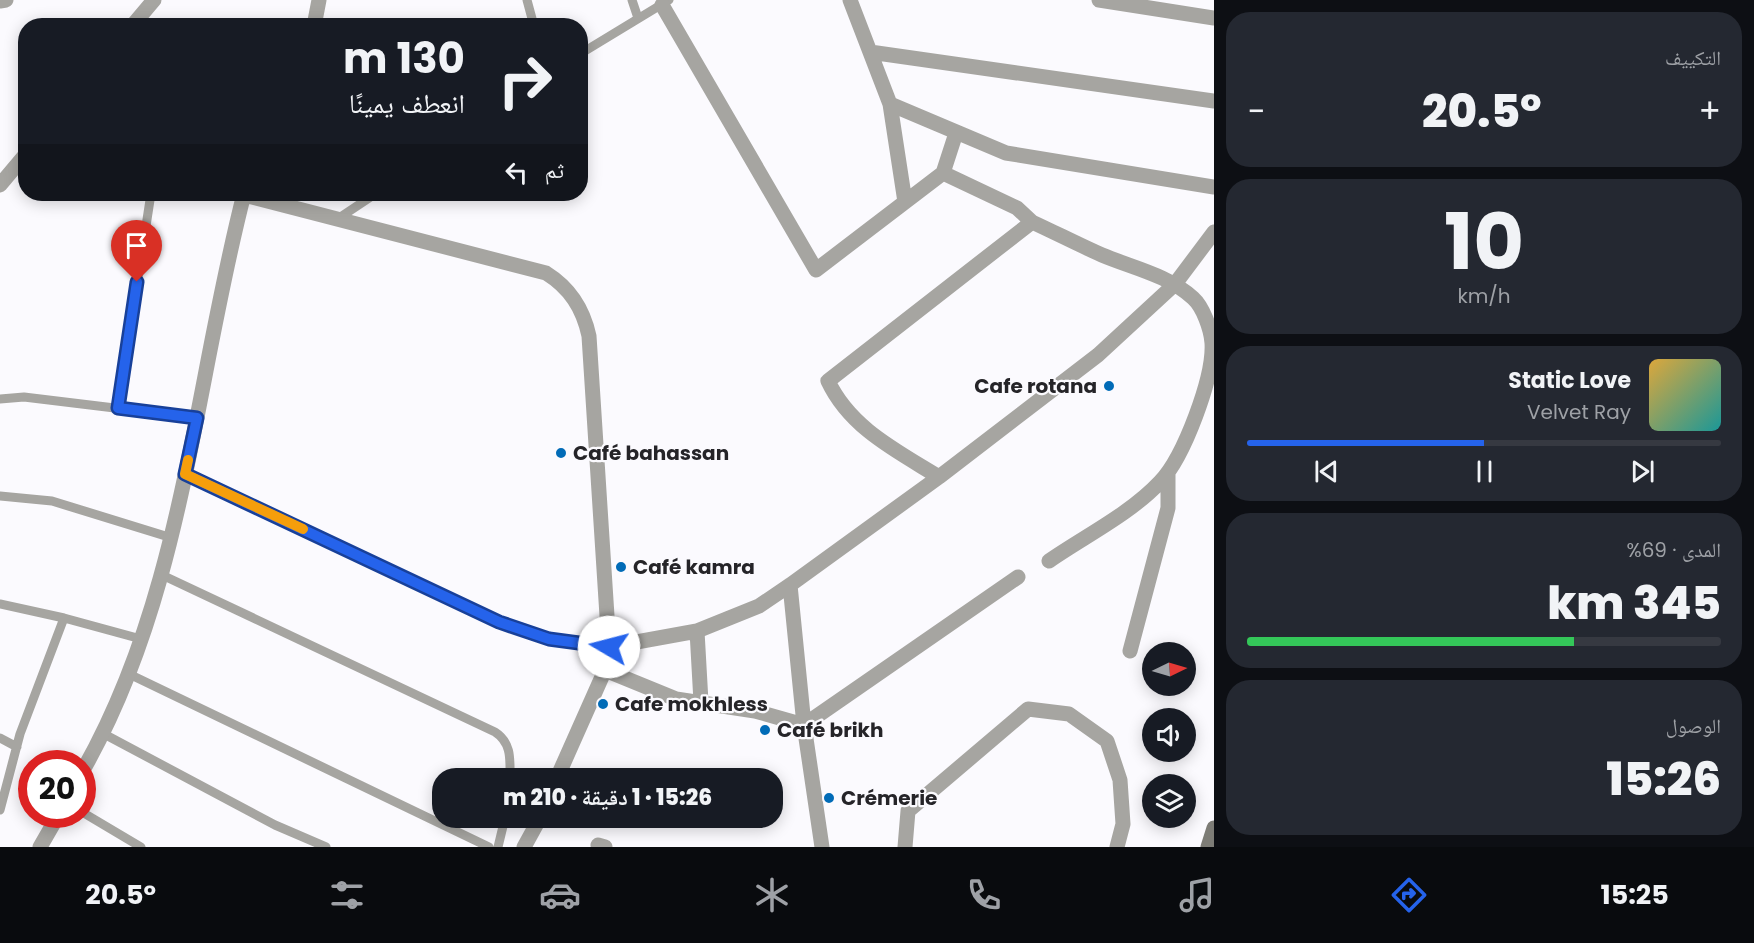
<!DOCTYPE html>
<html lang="ar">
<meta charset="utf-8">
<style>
:root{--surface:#171b24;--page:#242831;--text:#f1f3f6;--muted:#9ea1a6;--line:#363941;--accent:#2563eb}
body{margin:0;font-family:Poppins,"Noto Naskh Arabic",sans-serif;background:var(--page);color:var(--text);direction:rtl;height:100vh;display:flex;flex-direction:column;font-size:22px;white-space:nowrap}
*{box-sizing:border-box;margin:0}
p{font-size:20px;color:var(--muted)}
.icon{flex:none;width:33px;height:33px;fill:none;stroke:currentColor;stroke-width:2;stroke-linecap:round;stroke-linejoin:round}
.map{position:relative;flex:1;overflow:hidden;direction:ltr}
.drawer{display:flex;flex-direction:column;gap:12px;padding:12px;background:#0d0f14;width:540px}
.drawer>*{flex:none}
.banner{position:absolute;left:18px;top:18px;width:570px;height:183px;border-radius:24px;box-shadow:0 3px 15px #0003;direction:rtl;background:#171b24;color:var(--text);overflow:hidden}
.needle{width:39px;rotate:85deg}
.fabs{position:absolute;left:1142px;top:642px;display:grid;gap:12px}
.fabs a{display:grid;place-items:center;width:54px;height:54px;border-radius:50%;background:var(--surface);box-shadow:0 3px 15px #0003;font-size:30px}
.speed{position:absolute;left:18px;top:750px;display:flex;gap:12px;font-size:30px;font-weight:700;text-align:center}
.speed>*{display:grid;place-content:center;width:78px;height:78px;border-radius:50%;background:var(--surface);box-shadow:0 3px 15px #0003;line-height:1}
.speed .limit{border:9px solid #d22;background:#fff;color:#111}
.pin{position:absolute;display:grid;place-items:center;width:51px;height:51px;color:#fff;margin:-62px -26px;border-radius:50% 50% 50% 0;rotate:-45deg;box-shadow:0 0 6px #0007}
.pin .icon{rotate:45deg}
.me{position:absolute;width:66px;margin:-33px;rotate:278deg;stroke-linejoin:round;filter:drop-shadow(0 0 4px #0008)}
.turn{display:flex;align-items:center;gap:21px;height:126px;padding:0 24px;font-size:27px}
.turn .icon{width:78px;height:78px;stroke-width:2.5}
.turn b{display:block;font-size:42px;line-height:51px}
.then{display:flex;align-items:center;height:57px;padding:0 24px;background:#0003;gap:12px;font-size:22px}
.big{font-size:45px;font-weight:800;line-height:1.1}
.drawer .widget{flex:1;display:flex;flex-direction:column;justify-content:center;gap:9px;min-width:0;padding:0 21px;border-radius:24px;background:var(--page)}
.drawer .dial{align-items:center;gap:0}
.dial b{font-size:78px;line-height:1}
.song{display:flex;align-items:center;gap:18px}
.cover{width:72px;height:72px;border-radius:9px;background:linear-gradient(135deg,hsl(40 70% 55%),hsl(180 70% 35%))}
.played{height:6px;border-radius:3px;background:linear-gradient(90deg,var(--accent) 50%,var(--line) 50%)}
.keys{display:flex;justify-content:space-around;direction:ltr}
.heat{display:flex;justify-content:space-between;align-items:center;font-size:33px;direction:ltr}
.charge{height:9px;border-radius:4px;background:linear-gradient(90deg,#34c759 69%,var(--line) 0)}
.trip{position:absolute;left:432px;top:768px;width:351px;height:60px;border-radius:24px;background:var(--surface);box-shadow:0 3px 15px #0003;font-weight:800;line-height:60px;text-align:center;direction:rtl}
.dock{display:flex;height:96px;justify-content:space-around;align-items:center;background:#090b0e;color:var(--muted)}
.dock .icon{width:42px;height:42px}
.dock .on{color:var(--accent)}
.dock b{font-size:27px;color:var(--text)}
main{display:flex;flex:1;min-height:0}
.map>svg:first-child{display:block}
</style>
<main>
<section class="drawer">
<div class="widget"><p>التكييف</p>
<div class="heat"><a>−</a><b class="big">20.5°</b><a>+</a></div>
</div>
<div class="widget dial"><b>10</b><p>km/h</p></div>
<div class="widget">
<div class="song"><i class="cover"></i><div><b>Static Love</b><p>Velvet Ray</p></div></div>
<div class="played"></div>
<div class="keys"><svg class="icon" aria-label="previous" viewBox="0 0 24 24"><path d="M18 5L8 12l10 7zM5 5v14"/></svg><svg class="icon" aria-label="pause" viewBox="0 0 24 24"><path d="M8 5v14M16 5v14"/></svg><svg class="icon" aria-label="next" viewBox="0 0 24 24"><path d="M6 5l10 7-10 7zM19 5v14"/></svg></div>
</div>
<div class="widget"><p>المدى · 69%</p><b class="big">345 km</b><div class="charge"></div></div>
<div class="widget"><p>الوصول</p><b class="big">15:26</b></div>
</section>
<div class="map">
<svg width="1214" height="847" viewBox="0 0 1214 847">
<rect width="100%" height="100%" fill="#fbfafe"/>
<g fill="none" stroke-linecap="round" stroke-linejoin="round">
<path stroke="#a6a5a1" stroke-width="9" d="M527 0 534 26
M632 0 638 18
M580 54 669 0
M336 220 375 194
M0 399 24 397 197 418
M118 408 150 200
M185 474 499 622 549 639 609 647
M0 496 52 501 172 538
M162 575 495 732C512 743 510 760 510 778
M0 604 64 618 141 639
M129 674 489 847
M104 734 275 825 326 847
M0 738 17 747
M0 810 20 734 64 618
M82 812 141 847
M498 847 505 818"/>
<path stroke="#a6a5a1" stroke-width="15" d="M850 0 890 104 905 202
M1099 0 1214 18
M0 1 6 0
M662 5 816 270 943 173 1017 208 1032 222
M132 26 154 0
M314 26 319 0
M870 52 1214 101
M890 104 1006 153 1214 187
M943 173 956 133
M0 185 26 154
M244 195 546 273C570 288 583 308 589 336L609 647 605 670 557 778
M939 477C897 451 850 428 828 381L1032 222C1056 233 1079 245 1102 255 1133 268 1168 275 1193 298 1203 307 1211 329 1212 343 1214 377 1184 457 1160 482 1130 514 1085 536 1049 561
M790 585 804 725 822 847
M697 631 701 702
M609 647 697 631 759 606 790 585 939 477 1098 355 1175 284 1214 232
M1130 651 1168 508V473
M605 670 676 699 755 711 804 725 1018 577
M82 772C183 596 194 387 244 194
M598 845 605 847
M40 847 59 814
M524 847 540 818
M905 847 908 811 1028 709 1069 714 1107 741 1120 780 1123 824 1117 847"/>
<path stroke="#7d7c76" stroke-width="15" d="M1208 847 1214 828"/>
</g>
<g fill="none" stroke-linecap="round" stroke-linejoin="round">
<defs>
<path id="route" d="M137 282 118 408 197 418 185 474 499 622 549 639 609 647"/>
</defs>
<use href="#route" stroke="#184099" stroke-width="15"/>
<use href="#route" stroke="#2563eb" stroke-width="10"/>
<path stroke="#f59e0b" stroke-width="10" d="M188 460 185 474 303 529"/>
</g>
<g fill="#016bb7" stroke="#fbfafe" stroke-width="2">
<circle cx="1109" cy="386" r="6"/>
<circle cx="561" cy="453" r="6"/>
<circle cx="621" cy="567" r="6"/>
<circle cx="603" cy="704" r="6"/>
<circle cx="765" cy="730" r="6"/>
<circle cx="829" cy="798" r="6"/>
</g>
<g text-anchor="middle" stroke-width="4.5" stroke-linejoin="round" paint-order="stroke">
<g font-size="20" font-weight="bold" fill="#252428" stroke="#fbfafe" text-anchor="start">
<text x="1097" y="393" text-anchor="end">Cafe rotana</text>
<text x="573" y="460">Café bahassan</text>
<text x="633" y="574">Café kamra</text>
<text x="615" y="711">Cafe mokhless</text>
<text x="777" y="737">Café brikh</text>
<text x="841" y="805">Crémerie</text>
</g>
</g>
</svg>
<div class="fabs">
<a><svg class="needle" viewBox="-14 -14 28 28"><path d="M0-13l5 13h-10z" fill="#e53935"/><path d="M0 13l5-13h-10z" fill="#9ea1a6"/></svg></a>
<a><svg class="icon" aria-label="sound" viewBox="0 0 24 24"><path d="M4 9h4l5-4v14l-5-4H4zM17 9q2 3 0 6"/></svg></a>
<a><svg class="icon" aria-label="layers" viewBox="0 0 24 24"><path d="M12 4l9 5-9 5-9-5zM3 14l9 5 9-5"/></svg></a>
</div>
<div class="speed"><div class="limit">20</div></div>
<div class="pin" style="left:137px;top:282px;background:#d93025"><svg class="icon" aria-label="arrive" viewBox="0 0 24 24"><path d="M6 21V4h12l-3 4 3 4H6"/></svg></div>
<svg class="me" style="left:609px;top:647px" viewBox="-20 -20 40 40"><circle r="19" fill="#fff"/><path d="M0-13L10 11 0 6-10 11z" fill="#2563eb"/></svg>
<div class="trip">15:26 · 1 دقيقة · 210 m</div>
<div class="banner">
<div class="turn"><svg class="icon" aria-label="right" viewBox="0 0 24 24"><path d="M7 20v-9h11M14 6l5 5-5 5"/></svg><div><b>130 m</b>انعطف يمينًا</div></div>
<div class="then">ثم<svg class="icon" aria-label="left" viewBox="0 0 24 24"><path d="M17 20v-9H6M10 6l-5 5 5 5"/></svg></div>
</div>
</div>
</main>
<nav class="dock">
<b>15:25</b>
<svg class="icon on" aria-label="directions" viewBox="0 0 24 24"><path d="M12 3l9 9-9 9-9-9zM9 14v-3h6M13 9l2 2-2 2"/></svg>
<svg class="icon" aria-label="music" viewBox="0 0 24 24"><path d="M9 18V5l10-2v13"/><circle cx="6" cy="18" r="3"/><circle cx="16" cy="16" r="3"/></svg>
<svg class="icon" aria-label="phone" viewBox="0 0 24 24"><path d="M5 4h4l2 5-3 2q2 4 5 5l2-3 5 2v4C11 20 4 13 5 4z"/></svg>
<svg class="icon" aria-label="climate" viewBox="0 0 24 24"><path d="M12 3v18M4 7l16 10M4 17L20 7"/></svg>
<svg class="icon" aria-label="car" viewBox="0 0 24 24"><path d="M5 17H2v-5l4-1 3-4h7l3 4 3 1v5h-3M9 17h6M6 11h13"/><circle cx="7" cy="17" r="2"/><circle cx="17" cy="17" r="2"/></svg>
<svg class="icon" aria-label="filters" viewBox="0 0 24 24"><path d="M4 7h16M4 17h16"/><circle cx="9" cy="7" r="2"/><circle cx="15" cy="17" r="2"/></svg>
<b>20.5°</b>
</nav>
